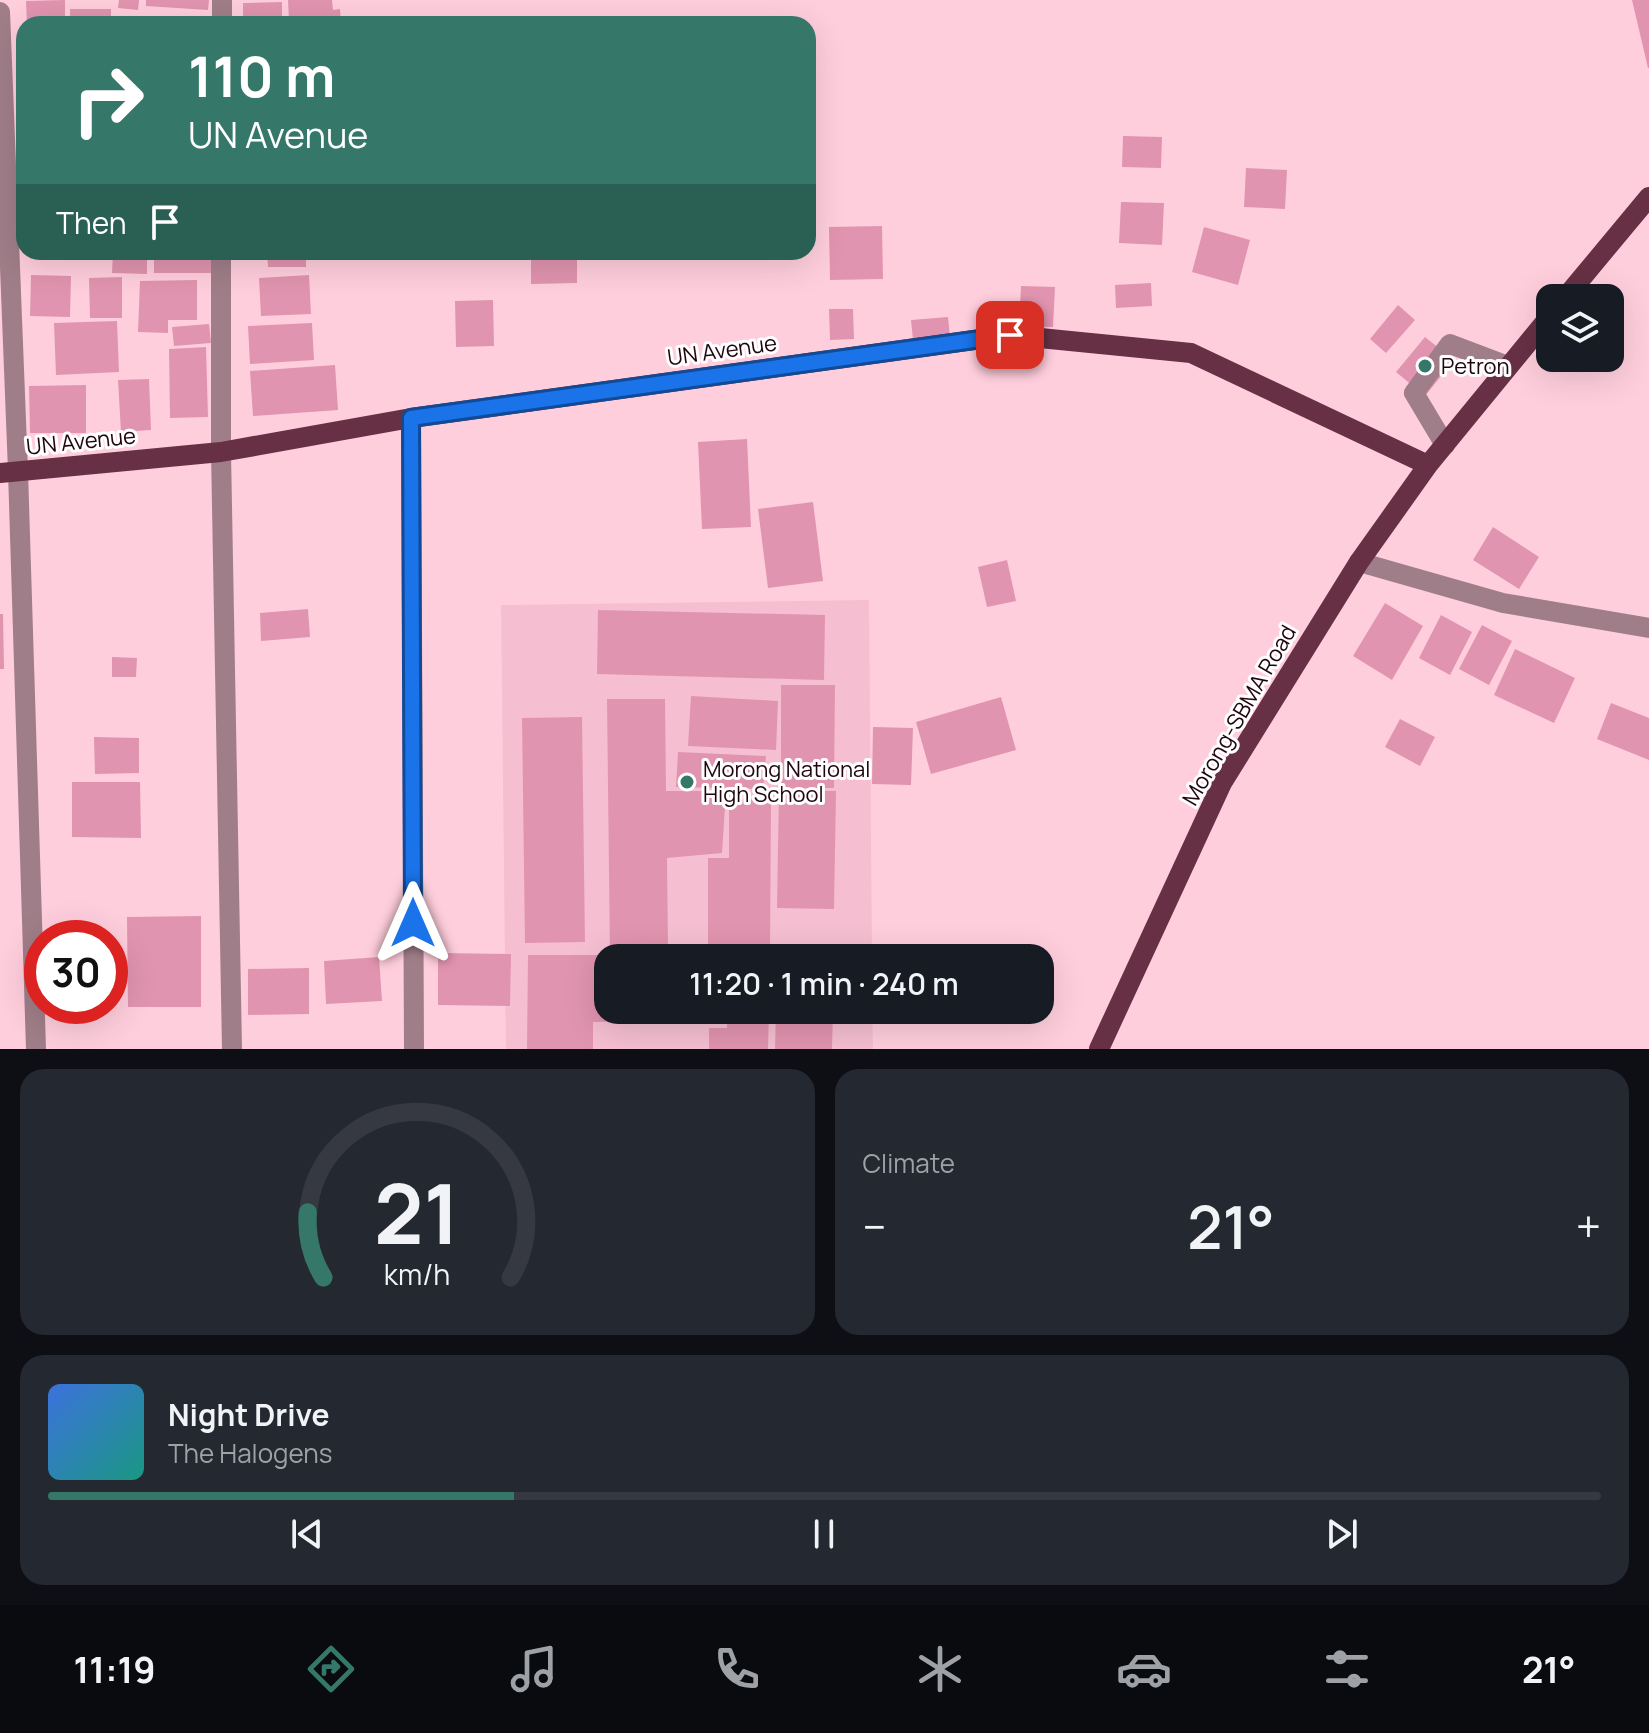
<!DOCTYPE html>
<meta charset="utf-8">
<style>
:root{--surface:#171b24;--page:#242831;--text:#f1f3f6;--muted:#9ea1a6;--line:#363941;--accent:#357769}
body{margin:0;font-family:Manrope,sans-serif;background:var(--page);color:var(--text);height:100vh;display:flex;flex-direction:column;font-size:30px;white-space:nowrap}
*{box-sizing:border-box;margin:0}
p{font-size:26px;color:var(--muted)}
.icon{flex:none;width:44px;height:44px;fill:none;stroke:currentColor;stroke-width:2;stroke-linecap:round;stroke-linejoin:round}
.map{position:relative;height:1049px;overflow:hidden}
.sheet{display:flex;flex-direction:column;gap:20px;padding:20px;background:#0d0f14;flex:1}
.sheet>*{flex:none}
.guide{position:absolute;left:16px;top:16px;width:800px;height:244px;border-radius:24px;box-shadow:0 8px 32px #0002;background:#357769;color:#fff;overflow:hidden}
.tools{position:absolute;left:1536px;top:284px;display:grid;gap:16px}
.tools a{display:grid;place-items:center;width:88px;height:88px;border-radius:16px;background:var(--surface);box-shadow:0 8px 32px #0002;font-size:40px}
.speed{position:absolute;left:24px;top:920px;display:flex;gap:16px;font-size:40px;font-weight:700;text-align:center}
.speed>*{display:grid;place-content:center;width:104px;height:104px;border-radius:50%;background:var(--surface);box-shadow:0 8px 32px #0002;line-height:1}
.speed .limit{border:12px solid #d22;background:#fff;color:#111}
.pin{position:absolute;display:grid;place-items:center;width:68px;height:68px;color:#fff;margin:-34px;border-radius:16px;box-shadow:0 4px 12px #0006}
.me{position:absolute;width:88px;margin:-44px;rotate:0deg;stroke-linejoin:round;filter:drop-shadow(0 0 6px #0008)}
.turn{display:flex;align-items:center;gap:28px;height:168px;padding:0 40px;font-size:36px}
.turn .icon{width:104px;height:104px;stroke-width:2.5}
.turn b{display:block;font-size:56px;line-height:68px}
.then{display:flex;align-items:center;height:76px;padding:0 40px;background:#0003;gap:16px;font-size:30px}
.big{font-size:60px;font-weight:600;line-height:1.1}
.sheet .card{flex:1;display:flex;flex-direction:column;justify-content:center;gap:12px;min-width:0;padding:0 28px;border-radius:24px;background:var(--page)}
.sheet .dial{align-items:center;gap:0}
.dial svg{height:208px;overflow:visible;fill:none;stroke:var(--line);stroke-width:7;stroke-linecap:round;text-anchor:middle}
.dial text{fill:var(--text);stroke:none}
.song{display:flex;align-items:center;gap:24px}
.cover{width:96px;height:96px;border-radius:12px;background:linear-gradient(135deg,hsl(220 70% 55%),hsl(170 70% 35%))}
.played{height:8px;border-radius:4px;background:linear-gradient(90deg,var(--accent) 30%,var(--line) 30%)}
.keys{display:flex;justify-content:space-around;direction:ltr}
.heat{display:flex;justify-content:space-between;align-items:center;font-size:44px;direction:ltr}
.sheet .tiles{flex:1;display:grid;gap:20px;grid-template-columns:1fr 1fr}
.card:last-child{grid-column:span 2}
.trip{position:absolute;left:594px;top:944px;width:460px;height:80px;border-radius:24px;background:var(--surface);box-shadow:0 8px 32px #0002;font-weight:600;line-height:80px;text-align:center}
.menu{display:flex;height:128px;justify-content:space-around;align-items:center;background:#090b0e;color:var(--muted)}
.menu .icon{width:56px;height:56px}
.menu .on{color:var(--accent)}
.menu b{font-size:36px;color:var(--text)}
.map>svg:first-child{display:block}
</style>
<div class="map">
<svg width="1649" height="1049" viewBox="0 0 1649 1049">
<rect width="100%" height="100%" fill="#ffcedd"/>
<path fill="#f5bfd1" d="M869 600 872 958H608V1010H872L873 1049H506L501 605Z"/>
<path fill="#e194af" d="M65 0V24H27L26 1Z
M119 0H139L138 10 118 8Z
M146 0H209L208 10 146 6Z
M288 0H332L333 10 340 9 341 24H304V20L289 21Z
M1632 0H1649V68H1648Z
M282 2V24H243V3Z
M70 9H111V24H70Z
M1123 136 1162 137 1161 168 1122 167Z
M1246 168 1287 170 1285 209 1244 207Z
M1121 202 1164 203 1162 245 1119 243Z
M882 226 883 279 830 280 829 227Z
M1204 227 1250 240 1238 285 1192 272Z
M113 252H147V274L112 273Z
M154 252H217V273H154Z
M267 252H306V267H268Z
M531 252H577V283L531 284Z
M31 275 71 276 70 317 30 316Z
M309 275 311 314 261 316 259 278Z
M122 277V318H90L89 278Z
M197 280V320H168V333L138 332 140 281Z
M1151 283 1152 306 1116 308 1115 285Z
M1021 286 1055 287 1053 327 1019 326Z
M493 300 494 346 456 347 455 301Z
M1398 305 1415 320 1386 353 1370 339Z
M829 309H853L854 339 830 340Z
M948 317 950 337 913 340 911 320Z
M117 321 119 372 56 375 54 323Z
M312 323 314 360 250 364 248 326Z
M209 324 211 343 174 346 172 327Z
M1425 337 1454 360 1425 396 1396 372Z
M206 347 208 417 170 418 169 349Z
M335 365 338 410 253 416 250 371Z
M149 379 151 430 121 432 118 380Z
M86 385V433H30L29 386Z
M747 439 751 527 702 529 698 442Z
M813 502 823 581 768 588 758 509Z
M1493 527 1539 557 1519 589 1473 560Z
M1007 560 1016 601 987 607 978 567Z
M1385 603 1423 626 1392 680 1353 656Z
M308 609 310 637 261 641 260 613Z
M598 610 825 615 824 680 597 674Z
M0 614H3L4 669H0Z
M1441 615 1472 632 1450 675 1419 658Z
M1482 625 1512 641 1489 685 1459 669Z
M1515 649 1575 678 1554 723 1494 695Z
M112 657 137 658 136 677H112Z
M781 685H835L834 788H781Z
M691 696 778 701 776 750 688 746Z
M1001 697 1016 750 931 774 916 722Z
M607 699H665L666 791H726L722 853 667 858 668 953 694 956V958H610Z
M1611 703 1649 718V760L1597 739Z
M582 717 585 942 525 943 522 718Z
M1400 719 1435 737 1420 766 1385 747Z
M873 727 913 728 911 785 872 784Z
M94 737 139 738V773L95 774Z
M678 752 766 756 763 789 676 787Z
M72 782H140L141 838 72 837Z
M779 790 836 791 834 909 777 908Z
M729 799 771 800 770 952 708 951V858H729Z
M201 916V1007H128L127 917Z
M438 953 511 954 510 1006 438 1005Z
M528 955H608V1010H721V1021L593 1022V1049H527Z
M379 957 382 1001 326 1004 324 961Z
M309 968V1014L248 1015V969Z
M727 1010H769L768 1049H709V1028H727Z
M776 1010 833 1011 832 1049H775Z"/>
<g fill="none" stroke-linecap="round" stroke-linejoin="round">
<path stroke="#a07e89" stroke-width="20" d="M0 12 18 471 36 1049
M222 24V0
M221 252V452L232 1049
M411 418 414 1049
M1445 445 1414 393 1450 344 1508 366
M1359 562 1503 603 1649 628"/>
<path stroke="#673045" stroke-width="20" d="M1565 298 1649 197
M0 473 221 452 411 418 1010 335 1191 353 1428 465
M1099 1049 1222 783 1359 562 1428 465 1550 316"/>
</g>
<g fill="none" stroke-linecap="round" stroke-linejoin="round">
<defs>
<path id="route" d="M413 923 411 418 1010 335"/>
</defs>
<use href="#route" stroke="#114b97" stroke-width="20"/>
<use href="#route" stroke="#1a73e8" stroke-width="14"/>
</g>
<g fill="#357769" stroke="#fefefe" stroke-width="3">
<circle cx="1425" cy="366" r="8"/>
<circle cx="687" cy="782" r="8"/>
</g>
<g text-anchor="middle" stroke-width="6" stroke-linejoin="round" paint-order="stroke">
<g font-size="22" fill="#1e050f" stroke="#fefefe">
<text transform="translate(722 350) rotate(-8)" y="8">UN Avenue</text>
<text transform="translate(81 441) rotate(-6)" y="8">UN Avenue</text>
<text transform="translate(1239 715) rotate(-60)" y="8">Morong-SBMA Road</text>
</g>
<g font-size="22" fill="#1e050f" stroke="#fefefe" text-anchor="start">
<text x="1441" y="374">Petron</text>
<text x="703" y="777">Morong National<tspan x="703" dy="25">High School</tspan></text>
</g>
</g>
</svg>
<div class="tools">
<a><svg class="icon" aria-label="layers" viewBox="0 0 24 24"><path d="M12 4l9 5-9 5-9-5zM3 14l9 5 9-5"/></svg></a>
</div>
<div class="speed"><div class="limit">30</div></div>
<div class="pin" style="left:1010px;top:335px;background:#d93025"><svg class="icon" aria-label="arrive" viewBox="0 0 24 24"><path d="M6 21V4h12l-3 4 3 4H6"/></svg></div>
<svg class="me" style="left:413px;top:923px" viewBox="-20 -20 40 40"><path d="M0-17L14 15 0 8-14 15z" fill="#1a73e8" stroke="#fff" stroke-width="4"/></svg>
<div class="trip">11:20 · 1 min · 240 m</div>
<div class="guide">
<div class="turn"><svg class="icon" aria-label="right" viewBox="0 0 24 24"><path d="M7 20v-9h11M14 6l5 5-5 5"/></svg><div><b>110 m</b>UN Avenue</div></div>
<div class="then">Then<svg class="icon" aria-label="arrive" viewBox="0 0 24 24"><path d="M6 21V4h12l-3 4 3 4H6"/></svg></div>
</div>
</div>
<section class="sheet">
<div class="tiles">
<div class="card dial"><svg viewBox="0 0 100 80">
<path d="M14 69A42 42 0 1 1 86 69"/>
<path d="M14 69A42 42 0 0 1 8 44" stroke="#357769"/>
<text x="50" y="56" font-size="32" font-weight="700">21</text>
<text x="50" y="72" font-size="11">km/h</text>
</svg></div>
<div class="card"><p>Climate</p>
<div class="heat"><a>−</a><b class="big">21°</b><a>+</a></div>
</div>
<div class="card">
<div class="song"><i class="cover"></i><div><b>Night Drive</b><p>The Halogens</p></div></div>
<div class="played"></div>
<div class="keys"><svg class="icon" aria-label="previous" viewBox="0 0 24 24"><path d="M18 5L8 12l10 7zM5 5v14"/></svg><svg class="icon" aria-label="pause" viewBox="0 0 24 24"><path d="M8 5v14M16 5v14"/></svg><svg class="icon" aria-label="next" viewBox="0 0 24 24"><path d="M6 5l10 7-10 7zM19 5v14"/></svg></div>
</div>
</div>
</section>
<nav class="menu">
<b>11:19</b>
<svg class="icon on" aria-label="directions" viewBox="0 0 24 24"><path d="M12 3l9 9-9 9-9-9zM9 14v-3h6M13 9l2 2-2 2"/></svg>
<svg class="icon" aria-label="music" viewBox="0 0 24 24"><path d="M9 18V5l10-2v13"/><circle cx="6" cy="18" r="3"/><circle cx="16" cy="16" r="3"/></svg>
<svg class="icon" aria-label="phone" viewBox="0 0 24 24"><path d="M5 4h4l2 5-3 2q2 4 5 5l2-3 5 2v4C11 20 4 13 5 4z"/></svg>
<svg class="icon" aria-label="climate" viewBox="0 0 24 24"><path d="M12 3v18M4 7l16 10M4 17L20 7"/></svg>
<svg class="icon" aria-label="car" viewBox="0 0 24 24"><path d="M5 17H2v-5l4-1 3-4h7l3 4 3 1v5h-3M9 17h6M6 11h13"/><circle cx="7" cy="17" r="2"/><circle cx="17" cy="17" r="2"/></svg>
<svg class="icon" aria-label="filters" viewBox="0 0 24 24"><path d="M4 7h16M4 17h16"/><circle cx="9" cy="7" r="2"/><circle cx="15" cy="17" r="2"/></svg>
<b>21°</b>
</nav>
